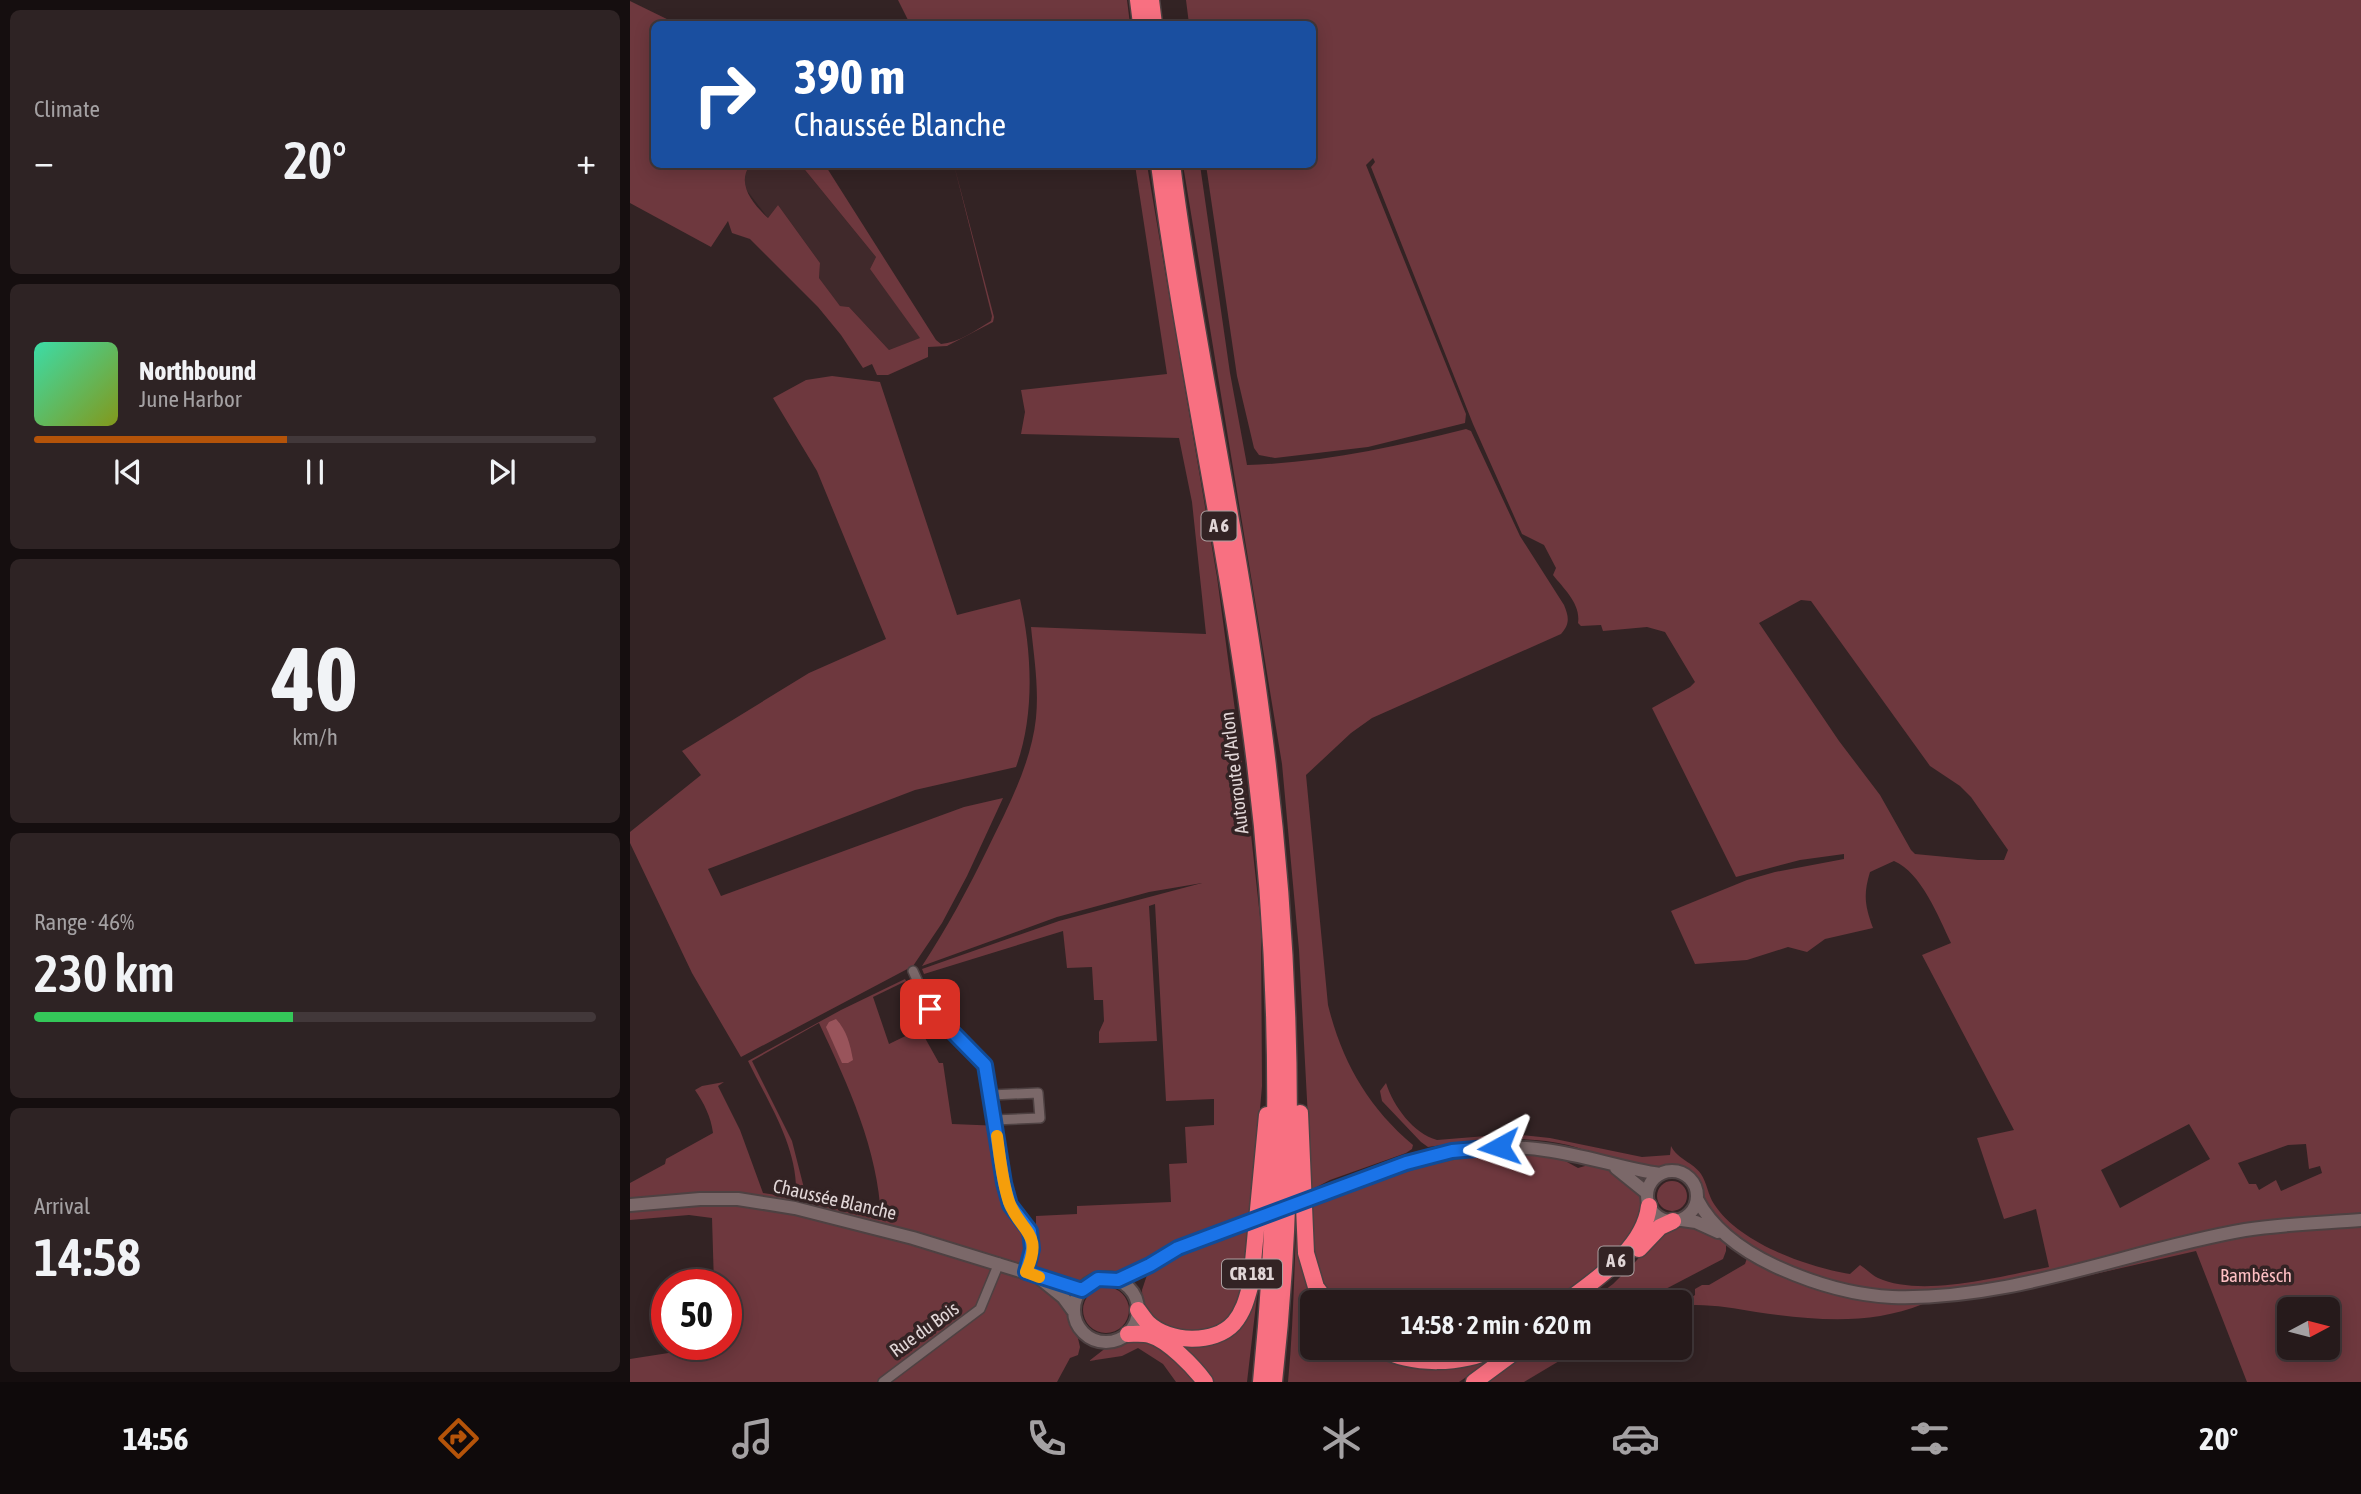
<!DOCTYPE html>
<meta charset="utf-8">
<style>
:root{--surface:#261a1b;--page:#2e2324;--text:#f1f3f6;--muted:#a4a1a3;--line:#42383a;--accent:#b45309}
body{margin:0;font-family:"Asap Condensed",sans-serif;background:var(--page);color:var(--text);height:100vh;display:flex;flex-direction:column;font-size:26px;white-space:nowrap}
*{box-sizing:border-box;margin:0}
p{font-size:23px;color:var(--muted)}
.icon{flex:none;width:38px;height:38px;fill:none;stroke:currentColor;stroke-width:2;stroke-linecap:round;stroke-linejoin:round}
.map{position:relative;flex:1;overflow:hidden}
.side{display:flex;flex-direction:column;gap:10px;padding:10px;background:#150e0f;width:630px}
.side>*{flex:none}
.hud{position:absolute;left:21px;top:21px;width:665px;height:147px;border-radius:10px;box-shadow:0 4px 18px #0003,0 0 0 2px var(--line);background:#1a4fa0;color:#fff;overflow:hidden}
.needle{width:46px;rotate:83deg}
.tools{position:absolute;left:1647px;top:1297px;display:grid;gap:14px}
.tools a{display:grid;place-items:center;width:63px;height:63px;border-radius:10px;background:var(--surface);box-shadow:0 4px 18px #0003,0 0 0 2px var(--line);font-size:35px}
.speed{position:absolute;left:21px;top:1269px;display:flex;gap:14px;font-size:35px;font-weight:700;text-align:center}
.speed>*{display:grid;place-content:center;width:91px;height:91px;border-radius:50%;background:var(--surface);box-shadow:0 4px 18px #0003,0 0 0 2px var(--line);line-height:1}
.speed .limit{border:10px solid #d22;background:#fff;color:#111}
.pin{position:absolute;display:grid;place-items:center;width:60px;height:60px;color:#fff;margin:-30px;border-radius:14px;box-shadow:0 4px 10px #0006}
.me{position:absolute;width:77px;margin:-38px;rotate:265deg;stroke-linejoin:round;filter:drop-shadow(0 0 5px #0008)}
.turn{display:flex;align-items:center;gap:24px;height:147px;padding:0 28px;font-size:32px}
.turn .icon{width:91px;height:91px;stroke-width:2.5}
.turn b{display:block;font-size:49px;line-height:60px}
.big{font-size:52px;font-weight:600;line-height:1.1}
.side .tile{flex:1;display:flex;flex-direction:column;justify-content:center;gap:10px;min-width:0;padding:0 24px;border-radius:10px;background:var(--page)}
.side .dial{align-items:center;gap:0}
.dial b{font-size:91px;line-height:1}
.song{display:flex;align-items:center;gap:21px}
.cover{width:84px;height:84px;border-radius:10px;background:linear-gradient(135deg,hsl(160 70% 55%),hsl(70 70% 35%))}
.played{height:7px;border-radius:4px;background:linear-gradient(90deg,var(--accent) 45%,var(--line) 45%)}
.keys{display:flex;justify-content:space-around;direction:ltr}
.heat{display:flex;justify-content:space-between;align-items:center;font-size:38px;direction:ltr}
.charge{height:10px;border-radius:5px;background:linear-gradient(90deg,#34c759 46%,var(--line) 0)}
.trip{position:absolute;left:670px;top:1290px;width:392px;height:70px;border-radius:10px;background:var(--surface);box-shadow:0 4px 18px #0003,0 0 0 2px var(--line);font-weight:600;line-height:70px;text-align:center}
.dock{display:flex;height:112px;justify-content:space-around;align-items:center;background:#0f0a0b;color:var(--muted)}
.dock .icon{width:49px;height:49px}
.dock .active{color:var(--accent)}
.dock b{font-size:32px;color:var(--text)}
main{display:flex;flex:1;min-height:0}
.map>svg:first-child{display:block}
</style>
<main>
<section class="side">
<div class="tile"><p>Climate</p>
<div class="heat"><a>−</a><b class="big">20°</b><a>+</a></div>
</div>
<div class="tile">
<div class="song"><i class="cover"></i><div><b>Northbound</b><p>June Harbor</p></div></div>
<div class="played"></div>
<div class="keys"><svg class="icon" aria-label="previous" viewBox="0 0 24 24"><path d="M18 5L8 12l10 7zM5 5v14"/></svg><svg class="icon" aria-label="pause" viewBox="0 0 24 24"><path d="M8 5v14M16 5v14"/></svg><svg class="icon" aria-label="next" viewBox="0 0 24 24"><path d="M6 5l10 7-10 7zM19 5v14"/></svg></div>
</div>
<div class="tile dial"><b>40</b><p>km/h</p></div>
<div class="tile"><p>Range · 46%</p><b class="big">230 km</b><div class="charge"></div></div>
<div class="tile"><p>Arrival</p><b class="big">14:58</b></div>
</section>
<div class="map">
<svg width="1731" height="1382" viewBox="0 0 1731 1382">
<rect width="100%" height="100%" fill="#332324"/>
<path fill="#40292b" d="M120 165H171L246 257 240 269 291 338 259 350 219 307 210 306 189 278 190 263 148 205 138 218 115 188 114 173Z"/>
<path fill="#6e383e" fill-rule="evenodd" d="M268 0H497L500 24H280Z
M556 0H1731V1382H1617L1566 1251 1421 1284 1293 1304C1238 1326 1183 1320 1126 1312 1101 1308 1075 1303 1050 1306V1302H959L983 1284 1007 1260 1024 1236 1055 1224 1094 1235C1088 1224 1079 1214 1074 1203 1069 1193 1072 1182 1062 1174 1045 1160 1028 1172 1010 1168 985 1164 962 1151 938 1145 891 1134 845 1140 798 1147L791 1142 752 1101 750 1091 756 1083C763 1106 784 1134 807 1140L881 1134 920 1138 1012 1157 1040 1155 1041 1146C1048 1160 1063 1162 1071 1174 1077 1183 1078 1195 1084 1204 1109 1243 1177 1267 1220 1274L1230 1265C1236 1269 1242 1275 1248 1278 1292 1298 1372 1276 1419 1267L1406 1209 1374 1219 1347 1138 1384 1130 1292 955 1321 943C1309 918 1291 872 1264 861L1240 872C1233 895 1235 906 1243 928L1195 939 1177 952 1158 947 1117 960 1065 964 1041 911 1117 880 1145 872 1214 859V854L1170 860 1106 877 1022 708 1060 687 1065 682 1035 632 1017 627 973 631 971 625 951 626 948 623C951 604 934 589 923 575L926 568 914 545 892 534 843 424 741 167 745 162 743 158 736 165 836 414 835 423 738 447 645 458 629 455 624 448 607 376 576 165 682 164V24H559ZM1171 600 1181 601 1300 766 1330 786 1341 797 1378 850 1374 860H1348L1285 854 1281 850 1250 795 1209 741 1129 623ZM1559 1124 1580 1159 1490 1208 1471 1170ZM1676 1144 1679 1169 1690 1166 1692 1173 1651 1191 1646 1180 1629 1190 1626 1184H1619L1608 1163 1658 1145ZM1096 1236 1119 1252 1115 1264 1079 1285H1072L1065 1289V1295L1056 1301 1031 1299 1028 1293 1093 1259 1096 1251ZM1659 1309H1698V1348H1659Z
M0 1 47 24H24V164L120 165C106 184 123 204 138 218L148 205 190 263 189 278 210 306 219 307 259 350 290 338 240 269 246 257 171 165H195L306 340 311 344C328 343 346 330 361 321L362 316 324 165 364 317 363 322 317 346 298 347V357L258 375H247L242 364 233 368 211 335 188 307 120 239 102 233 98 221 81 247 0 203Z
M505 165H517L587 577 618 807 631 926 632 1086 615 1283C613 1290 612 1298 609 1305 597 1331 561 1339 536 1327 528 1323 520 1316 513 1311L512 1290 520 1266 493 1274H473L439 1286 411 1278 440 1311 441 1323 447 1334 450 1347 448 1355 440 1358 427 1382H0V1359L96 1344V1284H84L82 1218 59 1215 0 1220V1183L35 1164 36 1159 83 1133C81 1117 74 1103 65 1090L72 1086 94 1082 88 1086 110 1130 133 1193 166 1198C169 1148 139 1104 118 1061L211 1010 275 979 276 981 243 997 259 1044 290 1029 309 1063H313L322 1124 372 1126C375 1150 375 1179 384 1202 388 1212 395 1221 400 1231H406V1216L447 1214V1206L541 1202 539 1164 557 1163 555 1127 584 1125V1099L536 1101 525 904 519 906 527 1041 469 1043V1032L474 1021 473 1000H464L462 967 437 968 433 931 294 974 292 969 429 921 572 883 519 892 427 917 292 966C317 928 338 889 358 848 378 807 401 764 406 718 409 686 404 658 401 627L576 634 562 502 549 438 391 434 395 412 391 390 537 374ZM189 1023C218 1085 248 1149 251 1218L182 1199 175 1192 162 1141 122 1061Z
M553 165H570L600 373 617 465C691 463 764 447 836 429L841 431 890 536 934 605C939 617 940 624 931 634L742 718 721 733 676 775 698 1005C712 1062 738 1107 783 1145L782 1149 776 1153 700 1180 679 1191V1137L669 950 652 764Z
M202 376 250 382 327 615 390 599C402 652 405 715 386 767L285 790 78 869 91 896 334 807 373 798 337 876 312 923 283 966 111 1057 62 973 0 843V832L71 775 52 751 179 673 256 639 187 471 143 398 176 380Z
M874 1151 928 1157 948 1168 962 1164 984 1173 1010 1194 1013 1209 1002 1237 968 1271 926 1302H703C683 1270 682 1243 679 1206L795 1164 825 1157Z
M1027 1196a15 15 0 1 1 30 0a15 15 0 1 1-30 0Z
M668 1198 691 1302H682V1348H738L763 1360 860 1356 879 1348 829 1382H658C664 1321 664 1259 668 1198Z
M635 1207 631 1287H628L617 1382H579L532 1336 607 1326Z
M453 1310a23 23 0 1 1 46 0a23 23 0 1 1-46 0Z
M502 1339 530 1345 568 1382H546L533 1364 508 1348 492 1356 459 1361 477 1347Z
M898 1348H951L894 1382H852Z"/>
<path fill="#99545b" d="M206 1019C217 1031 220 1044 223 1060L218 1063H212L196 1027 199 1022Z"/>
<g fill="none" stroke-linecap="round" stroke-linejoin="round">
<defs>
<path id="minor" d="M283 971 300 1009 354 1065 374 1183 380 1205 400 1231 402 1249 395 1272
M361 1095 408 1093 410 1118 364 1120
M253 1382 350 1309 369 1263"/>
<path id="secondary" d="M986 1168 1017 1193
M1017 1196a25 25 0 1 1 50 0a25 25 0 1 1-50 0Z
M692 1194C767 1166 833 1138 915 1150 954 1155 991 1168 1030 1174
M1067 1199C1083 1230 1113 1251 1145 1266 1182 1283 1222 1295 1262 1297 1383 1301 1498 1250 1615 1230 1653 1224 1692 1223 1731 1220
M0 1205 70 1199H108L165 1208 283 1238 452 1290
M1052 1220 1066 1222 1088 1232
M444 1310a32 32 0 1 1 64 0a32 32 0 1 1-64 0Z
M412 1280 433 1297 444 1312
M488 1280 520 1265 548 1248 615 1223"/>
<path id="motorway" d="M508 0 511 24
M521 0 524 24
M529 164C553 350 594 533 619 718 650 939 653 1160 631 1382
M542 164C566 350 608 533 632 718 661 938 669 1161 644 1382
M670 1113 676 1253 686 1287 697 1302
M1009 1249 1030 1227 1043 1221
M936 1302C967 1278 1014 1249 1019 1206
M508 1310C511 1314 515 1320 518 1323 539 1343 584 1345 604 1323 614 1311 617 1298 621 1283L637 1115
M498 1334C505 1334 513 1333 520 1335 538 1340 564 1367 575 1382
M749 1348C783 1366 831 1365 866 1348
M844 1382 890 1348"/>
</defs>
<use href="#minor" stroke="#4e4142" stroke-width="12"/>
<use href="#secondary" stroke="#4e4142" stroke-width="16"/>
<use href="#motorway" stroke="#4e4142" stroke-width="19"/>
<use href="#minor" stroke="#7b6869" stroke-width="9"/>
<use href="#secondary" stroke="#7b6869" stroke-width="12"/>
<use href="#motorway" stroke="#f87081" stroke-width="16"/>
<defs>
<path id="secondary-bridge" d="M615 1223 692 1194"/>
</defs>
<use href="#secondary-bridge" stroke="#4e4142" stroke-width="16" stroke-linecap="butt"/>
<use href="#secondary-bridge" stroke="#7b6869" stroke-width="12"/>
</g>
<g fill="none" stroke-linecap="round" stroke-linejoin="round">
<defs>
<path id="route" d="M300 1009 355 1065 374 1183 380 1205 400 1231 402 1249 396 1272 452 1290 468 1279 488 1280 520 1265 548 1248 776 1163 822 1151 869 1147"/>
</defs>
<use href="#route" stroke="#114b97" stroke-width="18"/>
<use href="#route" stroke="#1a73e8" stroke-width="12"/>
<path stroke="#f59e0b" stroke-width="12" d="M367 1136C370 1158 372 1181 379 1202 391 1233 414 1232 396 1272L409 1277"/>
</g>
<g text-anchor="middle" stroke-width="7" stroke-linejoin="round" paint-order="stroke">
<g fill="#332324" stroke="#ada0a1" stroke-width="2">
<rect x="571.5" y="511.5" width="35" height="29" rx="5"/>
<rect x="968.5" y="1246.5" width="35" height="29" rx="5"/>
<rect x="592" y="1259.5" width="60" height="29" rx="5"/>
</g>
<g font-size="18" font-weight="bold" fill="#e1d6d7">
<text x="589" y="532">A 6</text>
<text x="986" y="1267">A 6</text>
<text x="622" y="1280">CR 181</text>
</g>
<g font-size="19" fill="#e1d6d7" stroke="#332324">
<text transform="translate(604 773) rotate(-97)" y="7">Autoroute d'Arlon</text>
<text transform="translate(205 1199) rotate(13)" y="7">Chaussée Blanche</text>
<text transform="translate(294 1329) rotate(-36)" y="7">Rue du Bois</text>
</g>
<g font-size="19" fill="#febfc3" stroke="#332324">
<text x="1626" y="1282">Bambësch</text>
</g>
</g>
</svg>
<div class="tools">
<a><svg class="needle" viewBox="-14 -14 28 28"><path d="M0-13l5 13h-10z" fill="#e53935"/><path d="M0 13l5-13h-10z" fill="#a4a1a3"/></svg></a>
</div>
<div class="speed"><div class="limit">50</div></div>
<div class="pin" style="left:300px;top:1009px;background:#d93025"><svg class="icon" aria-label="arrive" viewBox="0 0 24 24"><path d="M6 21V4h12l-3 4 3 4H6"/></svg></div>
<svg class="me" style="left:869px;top:1147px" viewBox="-20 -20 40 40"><path d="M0-17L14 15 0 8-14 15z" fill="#1a73e8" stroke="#fff" stroke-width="4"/></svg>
<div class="trip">14:58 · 2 min · 620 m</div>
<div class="hud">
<div class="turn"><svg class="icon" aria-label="right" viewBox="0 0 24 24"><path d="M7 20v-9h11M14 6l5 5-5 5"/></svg><div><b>390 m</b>Chaussée Blanche</div></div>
</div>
</div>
</main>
<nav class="dock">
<b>14:56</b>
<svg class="icon active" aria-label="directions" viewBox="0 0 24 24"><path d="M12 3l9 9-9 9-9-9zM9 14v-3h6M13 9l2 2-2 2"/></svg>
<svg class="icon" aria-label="music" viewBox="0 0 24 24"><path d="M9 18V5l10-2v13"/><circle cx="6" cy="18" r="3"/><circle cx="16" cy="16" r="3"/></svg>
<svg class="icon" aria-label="phone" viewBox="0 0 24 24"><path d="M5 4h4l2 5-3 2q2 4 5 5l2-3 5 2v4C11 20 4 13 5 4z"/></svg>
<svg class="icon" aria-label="climate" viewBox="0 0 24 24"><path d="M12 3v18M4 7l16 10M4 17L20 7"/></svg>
<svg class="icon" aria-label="car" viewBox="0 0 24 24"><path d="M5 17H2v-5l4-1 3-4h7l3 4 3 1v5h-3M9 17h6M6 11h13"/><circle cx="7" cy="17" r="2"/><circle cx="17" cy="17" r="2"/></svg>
<svg class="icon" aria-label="filters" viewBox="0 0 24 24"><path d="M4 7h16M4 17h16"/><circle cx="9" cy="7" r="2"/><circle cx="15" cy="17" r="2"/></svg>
<b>20°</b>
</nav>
